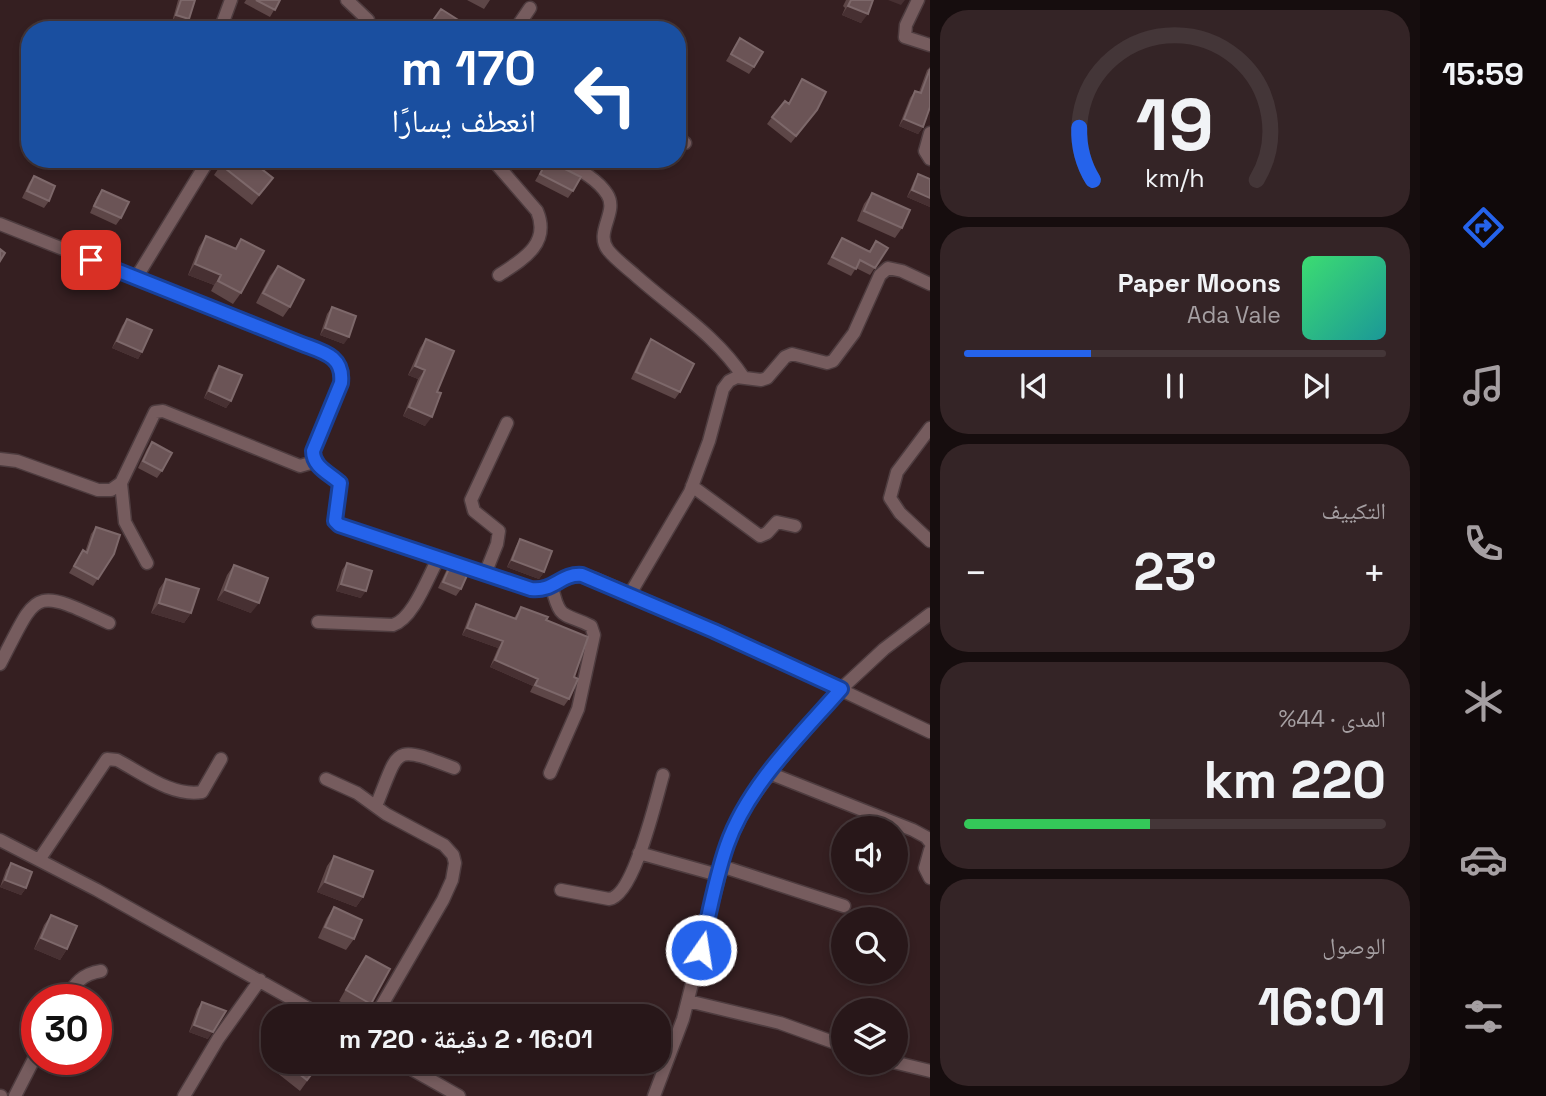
<!DOCTYPE html>
<html lang="ar">
<meta charset="utf-8">
<style>
:root{--surface:#281719;--page:#342426;--text:#f1f3f6;--muted:#a59fa2;--line:#443638;--accent:#2563eb}
body{margin:0;font-family:"Space Grotesk","Noto Naskh Arabic",sans-serif;background:var(--page);color:var(--text);direction:rtl;height:100vh;display:flex;flex-direction:column;font-size:26px;white-space:nowrap}
*{box-sizing:border-box;margin:0}
p{font-size:23px;color:var(--muted)}
.icon{flex:none;width:38px;height:38px;fill:none;stroke:currentColor;stroke-width:2;stroke-linecap:round;stroke-linejoin:round}
.map{position:relative;flex:1;overflow:hidden;direction:ltr}
.panel{display:flex;flex-direction:column;gap:10px;padding:10px;background:#160d0e;width:490px}
.panel>*{flex:none}
.top-card{position:absolute;left:21px;top:21px;width:665px;height:147px;border-radius:28px;box-shadow:0 4px 10px #0003,0 0 0 2px var(--line);direction:rtl;background:#1a4fa0;color:#fff;overflow:hidden}
.tools{position:absolute;left:831px;top:816px;display:grid;gap:14px}
.tools a{display:grid;place-items:center;width:77px;height:77px;border-radius:50%;background:var(--surface);box-shadow:0 4px 10px #0003,0 0 0 2px var(--line);font-size:35px}
.speed{position:absolute;left:21px;top:984px;display:flex;gap:14px;font-size:35px;font-weight:700;text-align:center}
.speed>*{display:grid;place-content:center;width:91px;height:91px;border-radius:50%;background:var(--surface);box-shadow:0 4px 10px #0003,0 0 0 2px var(--line);line-height:1}
.speed .limit{border:10px solid #d22;background:#fff;color:#111}
.pin{position:absolute;display:grid;place-items:center;width:60px;height:60px;color:#fff;margin:-30px;border-radius:14px;box-shadow:0 4px 10px #0006}
.me{position:absolute;width:77px;margin:-38px;rotate:13deg;stroke-linejoin:round;filter:drop-shadow(0 0 5px #0008)}
.turn{display:flex;align-items:center;gap:24px;height:147px;padding:0 35px;font-size:32px}
.turn .icon{width:91px;height:91px;stroke-width:2.5}
.turn b{display:block;font-size:49px;line-height:60px}
.big{font-size:52px;font-weight:700;line-height:1.1}
.panel .widget{flex:1;display:flex;flex-direction:column;justify-content:center;gap:10px;min-width:0;padding:0 24px;border-radius:28px;background:var(--page)}
.panel .dial{align-items:center;gap:0}
.dial svg{height:182px;overflow:visible;fill:none;stroke:var(--line);stroke-width:7;stroke-linecap:round;text-anchor:middle}
.dial text{fill:var(--text);stroke:none}
.song{display:flex;align-items:center;gap:21px}
.cover{width:84px;height:84px;border-radius:10px;background:linear-gradient(135deg,hsl(140 70% 55%),hsl(180 70% 35%))}
.played{height:7px;border-radius:4px;background:linear-gradient(90deg,var(--accent) 30%,var(--line) 30%)}
.keys{display:flex;justify-content:space-around;direction:ltr}
.heat{display:flex;justify-content:space-between;align-items:center;font-size:38px;direction:ltr}
.charge{height:10px;border-radius:5px;background:linear-gradient(90deg,#34c759 44%,var(--line) 0)}
.trip{position:absolute;left:261px;top:1004px;width:410px;height:70px;border-radius:28px;background:var(--surface);box-shadow:0 4px 10px #0003,0 0 0 2px var(--line);font-weight:700;line-height:70px;text-align:center;direction:rtl}
main{display:flex;flex:1;min-height:0}
.tab-bar{display:flex;flex-direction:column;width:126px;justify-content:space-around;align-items:center;background:#10090a;color:var(--muted)}
.tab-bar .icon{width:49px;height:49px}
.tab-bar .on{color:var(--accent)}
.tab-bar b{font-size:32px;color:var(--text)}
.map>svg:first-child{display:block}
</style>
<main>
<nav class="tab-bar">
<b>15:59</b>
<svg class="icon on" aria-label="directions" viewBox="0 0 24 24"><path d="M12 3l9 9-9 9-9-9zM9 14v-3h6M13 9l2 2-2 2"/></svg>
<svg class="icon" aria-label="music" viewBox="0 0 24 24"><path d="M9 18V5l10-2v13"/><circle cx="6" cy="18" r="3"/><circle cx="16" cy="16" r="3"/></svg>
<svg class="icon" aria-label="phone" viewBox="0 0 24 24"><path d="M5 4h4l2 5-3 2q2 4 5 5l2-3 5 2v4C11 20 4 13 5 4z"/></svg>
<svg class="icon" aria-label="climate" viewBox="0 0 24 24"><path d="M12 3v18M4 7l16 10M4 17L20 7"/></svg>
<svg class="icon" aria-label="car" viewBox="0 0 24 24"><path d="M5 17H2v-5l4-1 3-4h7l3 4 3 1v5h-3M9 17h6M6 11h13"/><circle cx="7" cy="17" r="2"/><circle cx="17" cy="17" r="2"/></svg>
<svg class="icon" aria-label="filters" viewBox="0 0 24 24"><path d="M4 7h16M4 17h16"/><circle cx="9" cy="7" r="2"/><circle cx="15" cy="17" r="2"/></svg>
</nav>
<section class="panel">
<div class="widget dial"><svg viewBox="0 0 100 80">
<path d="M14 69A42 42 0 1 1 86 69"/>
<path d="M14 69A42 42 0 0 1 8 46" stroke="#2563eb"/>
<text x="50" y="56" font-size="32" font-weight="700">19</text>
<text x="50" y="72" font-size="11">km/h</text>
</svg></div>
<div class="widget">
<div class="song"><i class="cover"></i><div><b>Paper Moons</b><p>Ada Vale</p></div></div>
<div class="played"></div>
<div class="keys"><svg class="icon" aria-label="previous" viewBox="0 0 24 24"><path d="M18 5L8 12l10 7zM5 5v14"/></svg><svg class="icon" aria-label="pause" viewBox="0 0 24 24"><path d="M8 5v14M16 5v14"/></svg><svg class="icon" aria-label="next" viewBox="0 0 24 24"><path d="M6 5l10 7-10 7zM19 5v14"/></svg></div>
</div>
<div class="widget"><p>التكييف</p>
<div class="heat"><a>−</a><b class="big">23°</b><a>+</a></div>
</div>
<div class="widget"><p>المدى · 44%</p><b class="big">220 km</b><div class="charge"></div></div>
<div class="widget"><p>الوصول</p><b class="big">16:01</b></div>
</section>
<div class="map">
<svg width="930" height="1096" viewBox="0 0 930 1096">
<rect width="100%" height="100%" fill="#351f21"/>
<g fill="none" stroke-linecap="round" stroke-linejoin="round">
<defs>
<path id="minor" d="M347 0 368 20 365 30
M918 0 906 25 905 37 930 45
M220 30 231 0
M515 30 530 8
M930 133 925 151 930 159
M677 139 685 143
M492 159 537 211C551 244 522 260 499 275
M560 159C576 168 597 178 607 194 619 212 594 232 608 250 615 259 626 267 635 275 673 309 716 335 744 378
M0 224 326 353 339 365 342 372 341 383 313 451C313 467 329 473 340 483L335 521 339 525 531 589C563 593 558 567 595 579L735 640 930 732
M136 278 209 159
M930 428 897 472 890 498 900 513 930 541
M0 459 17 461 98 490H111L121 483
M692 486 760 536 767 533 777 522 795 526
M147 563 125 522 121 483 155 412 163 411 300 466 314 462
M485 574 497 544 499 531 474 511 471 500 507 423
M630 594 690 492 709 441 723 389 729 381 737 377 761 380 767 378 785 357 792 354 827 363 833 361 854 333 880 275 888 268 902 271 930 284
M318 622 393 625C413 619 428 577 438 559
M0 664C38 591 31 586 109 623
M550 773 578 709 594 635 591 626C564 612 560 622 552 587
M769 773 913 830 926 837 930 842
M326 779 357 793 386 814 444 845 453 855 455 863 452 880 443 900 375 1017
M376 806C400 748 391 744 454 768
M0 840 97 890 324 1017
M930 850 925 868 930 878
M639 853 718 875
M39 860 107 759 117 760C142 773 172 797 202 792L221 759
M721 866 844 906
M561 890 609 899C634 896 656 799 663 775
M66 999C75 983 82 974 101 971
M688 1001 780 1023 844 1046
M399 1062 459 1096
M893 1062 930 1071
M0 1096H1
M15 1096 37 1053
M184 1096 218 1039 260 980
M654 1096 683 1019 727 845 746 806 778 762 841 689 884 649 930 614"/>
</defs>
<use href="#minor" stroke="#4e3c3f" stroke-width="15"/>
<use href="#minor" stroke="#765c5e" stroke-width="12"/>
</g>
<path fill="#5d4647" d="M178 0H195L189 19 184 26 172 22Z
M246 0H280L270 17 244 3Z
M467 0H490L484 9Z
M846 0H873L861 23 842 15 845 8 843 6Z
M740 38 754 67 749 74 726 61Z
M930 67V107L923 127 918 134 899 126 910 98 915 91 919 92 927 70Z
M802 79 817 110 791 143 767 124 772 117 789 103Z
M225 159 273 178 252 205 214 175Z
M547 160 573 191 568 198 535 181Z
M918 174 930 179V207L907 197 914 181Z
M34 176 49 201 44 208 22 198 29 183Z
M102 190 121 218 116 225 90 213 97 197Z
M872 193 902 228 895 238 857 221 864 204Z
M206 236 235 248 241 239V293L233 304 211 291 214 285 188 275 199 247Z
M842 238 869 251 876 241 888 248 870 275 856 268 851 276 827 264Z
M278 266 290 307 283 317 256 303 270 276Z
M332 307 344 344 320 335 327 314Z
M127 319 142 352 138 359 112 348 122 326Z
M426 339 437 392 425 426 403 416 418 379 408 375 420 348Z
M651 339 680 392 675 399 631 379 646 346Z
M219 366 231 401 226 408 204 398 214 373Z
M152 442 162 471 157 478 138 468 147 449Z
M96 527 114 554 93 586 69 573 83 550 85 552 91 534Z
M520 539 544 572 539 579 507 567 516 546Z
M347 563 361 598 336 591 342 570Z
M451 564 461 589 456 596 438 588 446 571Z
M234 565 251 613 217 600 227 575Z
M166 579 191 613 184 623 151 613 159 589Z
M476 604 514 618 521 607 546 620 574 677 569 699 564 706 530 692 533 686 490 667 498 648 462 635 471 611Z
M334 856 363 897 356 907 317 892 327 866Z
M11 863 26 888 21 895 0 887 6 870Z
M334 907 354 939 346 950 318 938 327 918Z
M51 915 67 949 60 960 34 949 44 925Z
M366 956 371 1004 364 1014 339 1001 359 966Z
M202 1002 208 1039 189 1032 197 1009Z
M283 1062H321L300 1091 276 1072Z"/>
<path fill="#473032" d="M888 0H905L901 5Z
M848 6 868 14 861 23 842 15Z
M176 15 189 19 184 26 172 22Z
M904 119 923 127 918 134 899 126Z
M912 190 930 198V207L907 197Z
M195 264 221 275 214 285 188 275Z
M325 328 349 337 344 344 320 335Z
M117 341 142 352 138 359 112 348Z
M415 366 425 370 418 379 408 375Z
M209 391 231 401 226 408 204 398Z
M409 407 432 417 425 426 403 416Z
M512 560 544 572 539 579 507 567Z
M341 584 366 591 361 598 336 591Z
M225 590 259 603 251 613 217 600Z
M159 603 191 613 184 623 151 613Z
M467 628 503 641 498 648 462 635Z
M495 660 538 679 533 686 490 667Z
M5 880 26 888 21 895 0 887Z
M325 882 363 897 356 907 317 892Z
M41 938 67 949 60 960 34 949Z
M194 1025 213 1032 208 1039 189 1032Z"/>
<path fill="#6b5456" stroke="#7d686a" stroke-width="2" d="M181 0H195L189 19 176 15Z
M256 0H280L275 10Z
M851 0H873L868 14 848 6Z
M441 9 471 28 470 30H435L429 26Z
M740 38 763 52 754 67 731 54Z
M930 69V107L923 127 904 119 915 91 921 93Z
M802 79 826 92 817 110 796 136 772 117 785 101 789 104Z
M225 159H249L273 178 259 195 221 165Z
M547 160 581 177 573 191 540 174Z
M918 174 930 179V198L912 190Z
M34 176 55 186 49 201 27 191Z
M102 190 129 202 121 218 94 206Z
M872 193 910 210 902 228 864 211Z
M206 236 236 249 241 239 264 251 241 293 218 281 221 275 195 264Z
M842 238 870 252 876 241 888 248 875 268 860 260 856 269 832 257Z
M0 249 5 253 0 261Z
M278 266 304 280 290 307 263 293Z
M332 307 356 316 349 337 325 328Z
M127 319 152 330 142 352 117 341Z
M426 339 454 351 437 392 441 393 432 417 409 407 425 370 415 366Z
M651 339 694 364 680 392 636 372Z
M219 366 242 375 231 401 209 391Z
M152 442 172 453 162 471 143 461Z
M96 527 120 535 114 554 98 579 74 566 83 550 87 553Z
M520 539 552 551 544 572 512 560Z
M347 563 372 571 366 591 341 584Z
M451 564 469 571 461 589 443 582Z
M234 565 268 578 259 603 225 590Z
M166 579 199 589 191 613 159 603Z
M476 604 516 619 521 607 548 617 546 620 588 637 574 677 578 679 569 699 535 685 538 679 495 660 503 641 467 628Z
M334 856 373 871 363 897 325 882Z
M11 863 32 872 26 888 5 880Z
M334 907 362 920 354 939 325 927Z
M51 915 77 926 67 949 41 938Z
M366 956 390 969 371 1004 346 990Z
M202 1002 226 1011 213 1032 194 1025Z
M284 1062H321L307 1080Z"/>
<g fill="none" stroke-linecap="round" stroke-linejoin="round">
<defs>
<path id="route" d="M91 260 302 344C323 352 344 356 341 383L313 451C313 467 329 473 340 483L335 521 339 525 531 589C554 592 561 573 582 575L714 631 841 689C800 736 748 785 727 845 715 879 709 915 701 950"/>
</defs>
<use href="#route" stroke="#184099" stroke-width="18"/>
<use href="#route" stroke="#2563eb" stroke-width="12"/>
</g>
</svg>
<div class="tools">
<a><svg class="icon" aria-label="sound" viewBox="0 0 24 24"><path d="M4 9h4l5-4v14l-5-4H4zM17 9q2 3 0 6"/></svg></a>
<a><svg class="icon" aria-label="search" viewBox="0 0 24 24"><circle cx="10" cy="10" r="6"/><path d="M15 15l6 6"/></svg></a>
<a><svg class="icon" aria-label="layers" viewBox="0 0 24 24"><path d="M12 4l9 5-9 5-9-5zM3 14l9 5 9-5"/></svg></a>
</div>
<div class="speed"><div class="limit">30</div></div>
<div class="pin" style="left:91px;top:260px;background:#d93025"><svg class="icon" aria-label="arrive" viewBox="0 0 24 24"><path d="M6 21V4h12l-3 4 3 4H6"/></svg></div>
<svg class="me" style="left:701px;top:950px" viewBox="-20 -20 40 40"><circle r="17" fill="#2563eb" stroke="#fff" stroke-width="3"/><path d="M0-11L8 9 0 5-8 9z" fill="#fff"/></svg>
<div class="trip">16:01 · 2 دقيقة · 720 m</div>
<div class="top-card">
<div class="turn"><svg class="icon" aria-label="left" viewBox="0 0 24 24"><path d="M17 20v-9H6M10 6l-5 5 5 5"/></svg><div><b>170 m</b>انعطف يسارًا</div></div>
</div>
</div>
</main>
